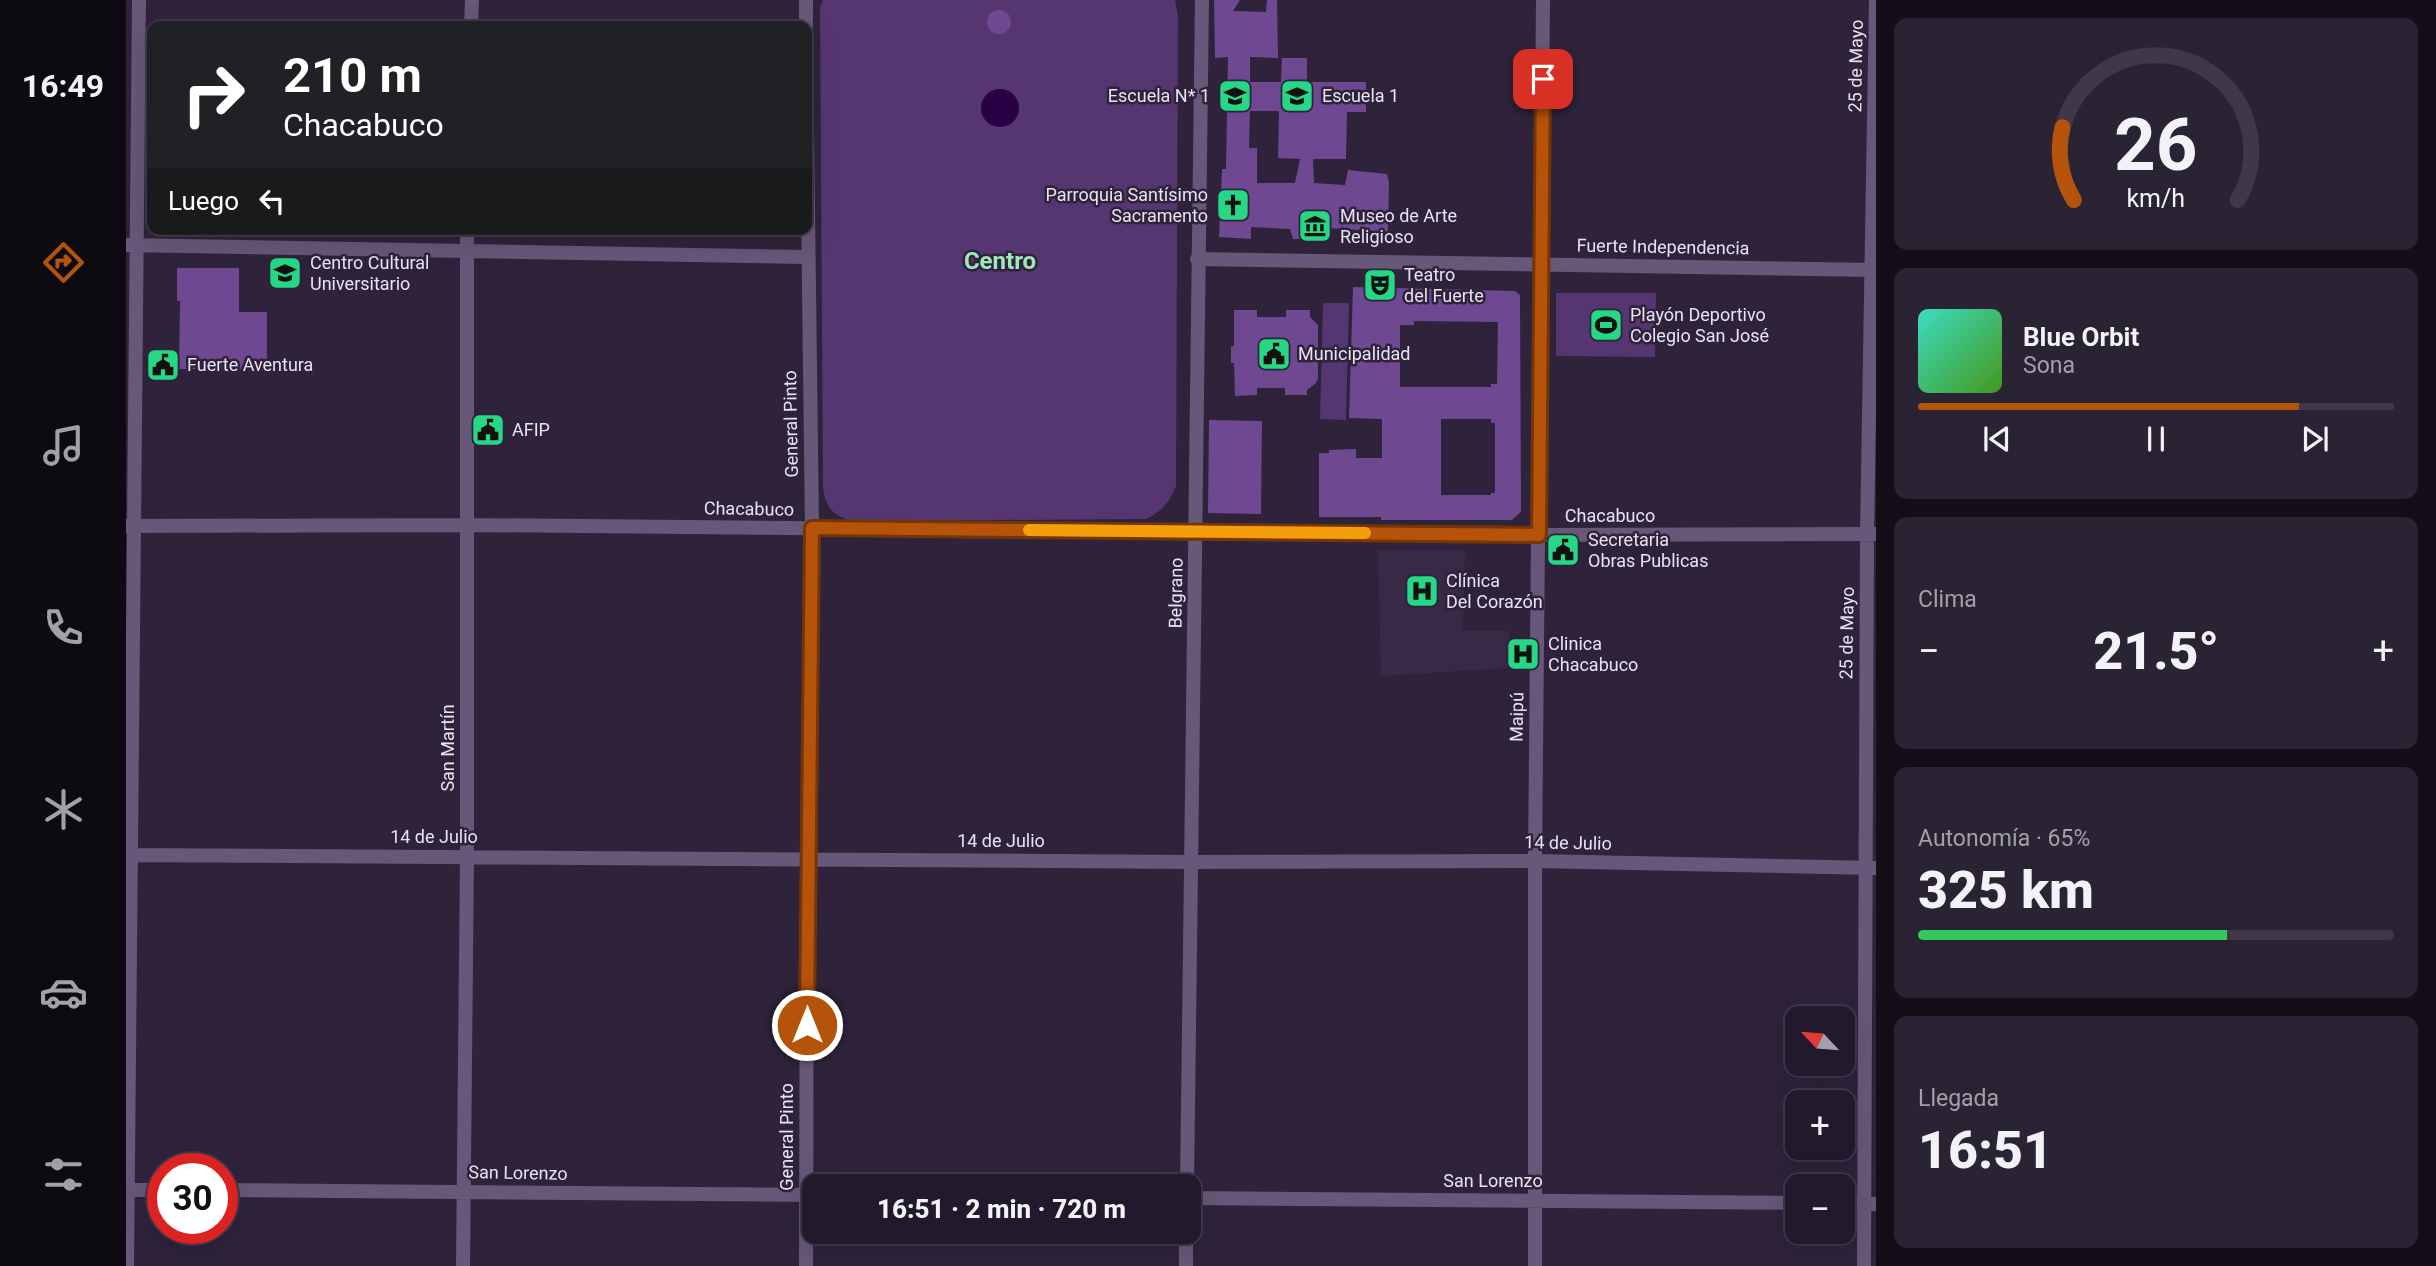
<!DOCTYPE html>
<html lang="es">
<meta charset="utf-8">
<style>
:root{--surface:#221a2c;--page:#2a2334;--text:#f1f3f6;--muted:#a2a1a9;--line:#3f3848;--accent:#b45309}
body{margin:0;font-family:Roboto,sans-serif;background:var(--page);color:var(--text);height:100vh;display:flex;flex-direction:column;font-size:26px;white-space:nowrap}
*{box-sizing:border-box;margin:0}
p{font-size:23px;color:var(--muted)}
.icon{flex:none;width:38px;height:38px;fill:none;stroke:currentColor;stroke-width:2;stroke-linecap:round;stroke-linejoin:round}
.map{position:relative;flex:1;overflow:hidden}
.drawer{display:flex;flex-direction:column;gap:18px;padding:18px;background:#130e18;width:560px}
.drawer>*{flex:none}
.banner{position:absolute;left:21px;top:21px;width:665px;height:214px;border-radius:14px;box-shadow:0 7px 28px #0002,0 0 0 2px var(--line);background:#202124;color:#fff;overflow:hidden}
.needle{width:46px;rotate:296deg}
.controls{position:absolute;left:1659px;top:1006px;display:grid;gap:14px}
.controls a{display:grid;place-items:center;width:70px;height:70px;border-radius:14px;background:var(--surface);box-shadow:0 7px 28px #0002,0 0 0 2px var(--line);font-size:35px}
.speed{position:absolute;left:21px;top:1153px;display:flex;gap:14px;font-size:35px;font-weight:700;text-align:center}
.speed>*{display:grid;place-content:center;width:91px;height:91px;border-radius:50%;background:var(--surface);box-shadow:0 7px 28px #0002,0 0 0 2px var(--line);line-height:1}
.speed .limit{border:10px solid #d22;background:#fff;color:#111}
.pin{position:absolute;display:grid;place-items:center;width:60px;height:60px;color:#fff;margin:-30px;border-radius:14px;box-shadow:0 4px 10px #0006}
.me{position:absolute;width:77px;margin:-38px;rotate:0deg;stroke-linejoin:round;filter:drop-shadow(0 0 5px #0008)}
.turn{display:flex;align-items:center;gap:24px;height:147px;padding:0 21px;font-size:32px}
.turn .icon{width:91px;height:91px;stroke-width:2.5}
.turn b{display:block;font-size:49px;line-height:60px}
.then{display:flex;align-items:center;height:66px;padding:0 21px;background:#0003;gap:14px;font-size:26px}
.big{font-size:52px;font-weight:800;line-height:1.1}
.drawer .card{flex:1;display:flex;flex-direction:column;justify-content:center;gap:10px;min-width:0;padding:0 24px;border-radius:14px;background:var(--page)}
.drawer .dial{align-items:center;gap:0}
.dial svg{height:182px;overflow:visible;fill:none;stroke:var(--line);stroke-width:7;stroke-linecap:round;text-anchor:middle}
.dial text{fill:var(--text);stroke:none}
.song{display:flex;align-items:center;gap:21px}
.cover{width:84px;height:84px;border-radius:10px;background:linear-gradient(135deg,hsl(170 70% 55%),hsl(100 70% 35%))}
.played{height:7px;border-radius:4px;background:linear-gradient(90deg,var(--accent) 80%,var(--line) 80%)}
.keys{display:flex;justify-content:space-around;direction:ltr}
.heat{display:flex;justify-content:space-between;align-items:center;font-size:38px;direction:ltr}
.charge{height:10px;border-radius:5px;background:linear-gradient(90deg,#34c759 65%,var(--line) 0)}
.trip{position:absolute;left:676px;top:1174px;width:399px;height:70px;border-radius:14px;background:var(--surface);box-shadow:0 7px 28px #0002,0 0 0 2px var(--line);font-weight:800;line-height:70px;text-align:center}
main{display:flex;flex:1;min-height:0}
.tabs{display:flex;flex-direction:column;width:126px;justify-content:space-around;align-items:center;background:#0e0a12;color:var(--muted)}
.tabs .icon{width:49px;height:49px}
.tabs .selected{color:var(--accent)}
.tabs b{font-size:32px;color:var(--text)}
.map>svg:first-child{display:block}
</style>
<main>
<nav class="tabs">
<b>16:49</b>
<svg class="icon selected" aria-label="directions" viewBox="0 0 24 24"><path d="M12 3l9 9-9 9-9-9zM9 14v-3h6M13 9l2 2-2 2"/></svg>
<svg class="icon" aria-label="music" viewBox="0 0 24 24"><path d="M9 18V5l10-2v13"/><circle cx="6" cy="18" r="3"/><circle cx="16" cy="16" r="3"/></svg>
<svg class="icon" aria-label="phone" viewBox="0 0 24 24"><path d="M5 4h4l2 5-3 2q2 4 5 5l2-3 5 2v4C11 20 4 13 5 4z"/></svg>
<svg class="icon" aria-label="climate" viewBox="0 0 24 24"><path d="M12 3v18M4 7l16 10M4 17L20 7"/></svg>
<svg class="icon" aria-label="car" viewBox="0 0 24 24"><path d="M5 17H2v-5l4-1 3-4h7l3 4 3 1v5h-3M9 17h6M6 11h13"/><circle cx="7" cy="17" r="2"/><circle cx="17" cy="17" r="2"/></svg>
<svg class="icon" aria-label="filters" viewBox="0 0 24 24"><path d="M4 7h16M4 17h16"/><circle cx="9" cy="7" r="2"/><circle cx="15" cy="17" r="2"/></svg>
</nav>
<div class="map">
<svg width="1750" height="1266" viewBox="0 0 1750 1266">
<rect width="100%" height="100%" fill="#2e233b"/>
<path fill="#382947" d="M1252 550H1339L1337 631H1383L1384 668 1255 676Z"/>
<path fill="#553671" d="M697 0H1049L1052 16 1050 486C1043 503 1036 511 1020 519L726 521C707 516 699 507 697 487L694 8Z
M1430 293H1530L1529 357 1430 356Z
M1197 303H1223L1220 420 1194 419Z"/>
<path fill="#290044" d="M855 108a19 19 0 1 1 38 0a19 19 0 1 1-38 0Z"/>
<path fill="#6f4892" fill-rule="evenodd" d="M1088 0H1114L1107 11 1140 12 1141 0H1151L1152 58 1124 57V82H1155L1156 58H1181V82H1240V112H1221L1220 159H1187L1188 183 1219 185 1222 170 1261 174 1263 183 1262 232 1188 227 1187 239H1167L1164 229 1125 227V239L1093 237 1096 169H1100L1102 57 1089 58ZM1124 111H1153L1152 158 1174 159 1169 183H1131V148H1123Z
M861 22a12 12 0 1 1 24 0a12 12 0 1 1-24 0Z
M51 268H113V312H141V369H53L54 301H51Z
M1227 287 1389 291 1394 295 1395 512 1386 520H1255V517H1193V453H1203V450L1230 449V458H1256V419L1223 418ZM1288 321 1372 322 1371 384H1365V387H1274V325H1288ZM1315 419H1365V423H1369V493H1365V495H1315Z
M1108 310H1131V317H1160V310H1184V317L1192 325V378L1190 383 1181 390V395H1159V388H1131V395L1109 396 1108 363H1105V346H1108Z
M1083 420 1136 421 1135 514 1082 513Z"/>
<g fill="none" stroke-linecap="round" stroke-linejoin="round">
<path stroke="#675778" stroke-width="14" d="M680 0V26
M345 26 346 0
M0 245 681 257
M1071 259 1750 270
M0 526 342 525 1413 535 1750 534
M0 855 1065 862 1409 861 1750 868
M1061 1186 1076 0
M0 1190H37
M96 1190 688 1195
M1062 1198 1671 1203
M1717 1203 1750 1204
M1 1266 13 0
M337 1266 341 856V229
M680 1266 681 859 686 529 681 127
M1060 1266V1232
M1409 1266V861L1417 0
M1738 1266 1741 534 1750 0"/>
</g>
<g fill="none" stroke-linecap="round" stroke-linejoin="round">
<defs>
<path id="route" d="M681 1025 686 528 1413 535 1417 79"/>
</defs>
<use href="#route" stroke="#753606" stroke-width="18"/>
<use href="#route" stroke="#b45309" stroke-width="12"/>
<path stroke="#f59e0b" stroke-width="12" d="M903 530 1239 533"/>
</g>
<defs>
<symbol id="school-square" viewBox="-11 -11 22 22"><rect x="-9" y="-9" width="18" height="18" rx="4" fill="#26d886" stroke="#2e233b"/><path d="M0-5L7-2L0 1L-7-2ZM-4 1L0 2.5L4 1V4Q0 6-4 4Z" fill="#111"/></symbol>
<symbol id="church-square" viewBox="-11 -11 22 22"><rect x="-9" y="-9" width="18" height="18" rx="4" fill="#26d886" stroke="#2e233b"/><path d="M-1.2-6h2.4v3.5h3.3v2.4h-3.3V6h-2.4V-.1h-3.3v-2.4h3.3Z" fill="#111"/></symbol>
<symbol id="museum-square" viewBox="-11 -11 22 22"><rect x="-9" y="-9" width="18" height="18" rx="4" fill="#26d886" stroke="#2e233b"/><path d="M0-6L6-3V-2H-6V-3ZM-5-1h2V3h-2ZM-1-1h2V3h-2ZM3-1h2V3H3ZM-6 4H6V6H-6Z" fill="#111"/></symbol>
<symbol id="theatre-square" viewBox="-11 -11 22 22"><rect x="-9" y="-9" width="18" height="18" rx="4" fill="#26d886" stroke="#2e233b"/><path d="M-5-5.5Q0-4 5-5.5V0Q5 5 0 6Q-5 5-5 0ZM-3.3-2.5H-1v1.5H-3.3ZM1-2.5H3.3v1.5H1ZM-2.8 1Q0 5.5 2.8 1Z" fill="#111"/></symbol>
<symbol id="stadium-square" viewBox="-11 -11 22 22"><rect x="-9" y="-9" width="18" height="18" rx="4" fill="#26d886" stroke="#2e233b"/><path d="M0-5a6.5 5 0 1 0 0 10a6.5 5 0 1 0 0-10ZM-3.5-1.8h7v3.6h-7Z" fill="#111"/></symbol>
<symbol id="civic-square" viewBox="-11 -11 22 22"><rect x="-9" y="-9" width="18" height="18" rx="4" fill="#26d886" stroke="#2e233b"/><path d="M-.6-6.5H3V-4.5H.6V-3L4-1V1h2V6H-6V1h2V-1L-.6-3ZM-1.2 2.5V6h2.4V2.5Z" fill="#111"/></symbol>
<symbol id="hospital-square" viewBox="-11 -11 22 22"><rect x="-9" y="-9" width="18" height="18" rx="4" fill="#26d886" stroke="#2e233b"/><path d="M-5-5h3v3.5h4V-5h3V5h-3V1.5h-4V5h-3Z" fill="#111"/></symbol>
</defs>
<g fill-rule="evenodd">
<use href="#school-square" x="1090" y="77" width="38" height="38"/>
<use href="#school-square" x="1152" y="77" width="38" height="38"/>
<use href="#church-square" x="1088" y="186" width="38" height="38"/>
<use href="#museum-square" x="1170" y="207" width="38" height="38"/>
<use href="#school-square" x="140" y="254" width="38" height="38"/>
<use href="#theatre-square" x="1235" y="266" width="38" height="38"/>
<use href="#stadium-square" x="1461" y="306" width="38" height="38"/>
<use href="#civic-square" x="1129" y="335" width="38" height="38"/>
<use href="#civic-square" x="18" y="346" width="38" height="38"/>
<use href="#civic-square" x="343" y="411" width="38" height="38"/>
<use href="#civic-square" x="1418" y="531" width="38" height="38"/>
<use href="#hospital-square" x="1277" y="572" width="38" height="38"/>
<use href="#hospital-square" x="1378" y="635" width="38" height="38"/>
</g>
<g text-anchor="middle" stroke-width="5" stroke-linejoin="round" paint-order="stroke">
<g font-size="18" fill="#e9e2f2" stroke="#2e233b">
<text transform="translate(1730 66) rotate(-89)" y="6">25 de Mayo</text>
<text transform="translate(1537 247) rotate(1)" y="6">Fuerte Independencia</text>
<text transform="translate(665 424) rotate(-91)" y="6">General Pinto</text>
<text transform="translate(623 509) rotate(1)" y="6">Chacabuco</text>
<text x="1484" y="522">Chacabuco</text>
<text transform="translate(1050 593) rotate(-89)" y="6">Belgrano</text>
<text transform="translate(1721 633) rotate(-89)" y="6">25 de Mayo</text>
<text transform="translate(1391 717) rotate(-89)" y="6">Maipú</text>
<text transform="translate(322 748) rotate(-90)" y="6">San Martín</text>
<text x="308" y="843">14 de Julio</text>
<text x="875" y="847">14 de Julio</text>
<text transform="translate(1442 843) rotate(1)" y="6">14 de Julio</text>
<text transform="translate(661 1137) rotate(-90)" y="6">General Pinto</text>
<text transform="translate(392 1173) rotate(1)" y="6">San Lorenzo</text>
<text x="1367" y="1187">San Lorenzo</text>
</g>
<g font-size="18" fill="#e9e2f2" stroke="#2e233b" text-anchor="start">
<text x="1084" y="102" text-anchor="end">Escuela N* 1</text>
<text x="1196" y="102">Escuela 1</text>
<text x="1082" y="201" text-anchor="end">Parroquia Santísimo<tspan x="1082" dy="21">Sacramento</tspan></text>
<text x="1214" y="222">Museo de Arte<tspan x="1214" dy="21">Religioso</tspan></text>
<text x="184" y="269">Centro Cultural<tspan x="184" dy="21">Universitario</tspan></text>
<text x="1278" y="281">Teatro<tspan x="1278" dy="21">del Fuerte</tspan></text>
<text x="1504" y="321">Playón Deportivo<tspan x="1504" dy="21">Colegio San José</tspan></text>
<text x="1172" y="360">Municipalidad</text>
<text x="61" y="371">Fuerte Aventura</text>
<text x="386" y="436">AFIP</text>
<text x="1462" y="546">Secretaria<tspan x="1462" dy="21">Obras Publicas</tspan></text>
<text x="1320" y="587">Clínica<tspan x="1320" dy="21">Del Corazón</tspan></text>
<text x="1422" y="650">Clinica<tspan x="1422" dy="21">Chacabuco</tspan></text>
</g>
<g font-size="24" font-weight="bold" fill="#9de9ba" stroke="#2e233b">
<text x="874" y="269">Centro</text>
</g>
</g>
</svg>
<div class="controls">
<a><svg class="needle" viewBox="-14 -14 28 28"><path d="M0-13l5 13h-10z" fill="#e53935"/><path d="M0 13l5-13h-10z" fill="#a2a1a9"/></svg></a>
<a>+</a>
<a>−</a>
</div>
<div class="speed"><div class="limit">30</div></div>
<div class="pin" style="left:1417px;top:79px;background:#d93025"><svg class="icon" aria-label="arrive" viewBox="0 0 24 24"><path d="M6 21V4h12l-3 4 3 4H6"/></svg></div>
<svg class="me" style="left:681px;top:1025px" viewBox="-20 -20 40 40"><circle r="17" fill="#b45309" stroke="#fff" stroke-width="3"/><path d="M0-11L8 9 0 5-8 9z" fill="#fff"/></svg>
<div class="trip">16:51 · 2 min · 720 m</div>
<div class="banner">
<div class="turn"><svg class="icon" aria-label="right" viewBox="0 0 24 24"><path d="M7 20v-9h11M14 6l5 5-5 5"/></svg><div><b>210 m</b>Chacabuco</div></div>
<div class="then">Luego<svg class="icon" aria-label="left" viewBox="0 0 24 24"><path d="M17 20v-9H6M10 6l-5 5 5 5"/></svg></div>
</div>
</div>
<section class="drawer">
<div class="card dial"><svg viewBox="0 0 100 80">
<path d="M14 69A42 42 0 1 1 86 69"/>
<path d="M14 69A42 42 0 0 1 9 37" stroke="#b45309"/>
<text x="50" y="56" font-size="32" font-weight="700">26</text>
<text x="50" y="72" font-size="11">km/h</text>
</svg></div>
<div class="card">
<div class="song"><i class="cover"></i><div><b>Blue Orbit</b><p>Sona</p></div></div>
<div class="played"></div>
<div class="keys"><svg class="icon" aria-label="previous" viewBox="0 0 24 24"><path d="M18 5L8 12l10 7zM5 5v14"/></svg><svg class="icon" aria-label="pause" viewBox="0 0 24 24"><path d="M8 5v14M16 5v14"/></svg><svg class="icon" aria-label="next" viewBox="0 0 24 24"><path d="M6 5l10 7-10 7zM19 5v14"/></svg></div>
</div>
<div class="card"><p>Clima</p>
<div class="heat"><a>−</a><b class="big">21.5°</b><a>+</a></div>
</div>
<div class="card"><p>Autonomía · 65%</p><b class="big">325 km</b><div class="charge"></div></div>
<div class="card"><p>Llegada</p><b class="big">16:51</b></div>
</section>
</main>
